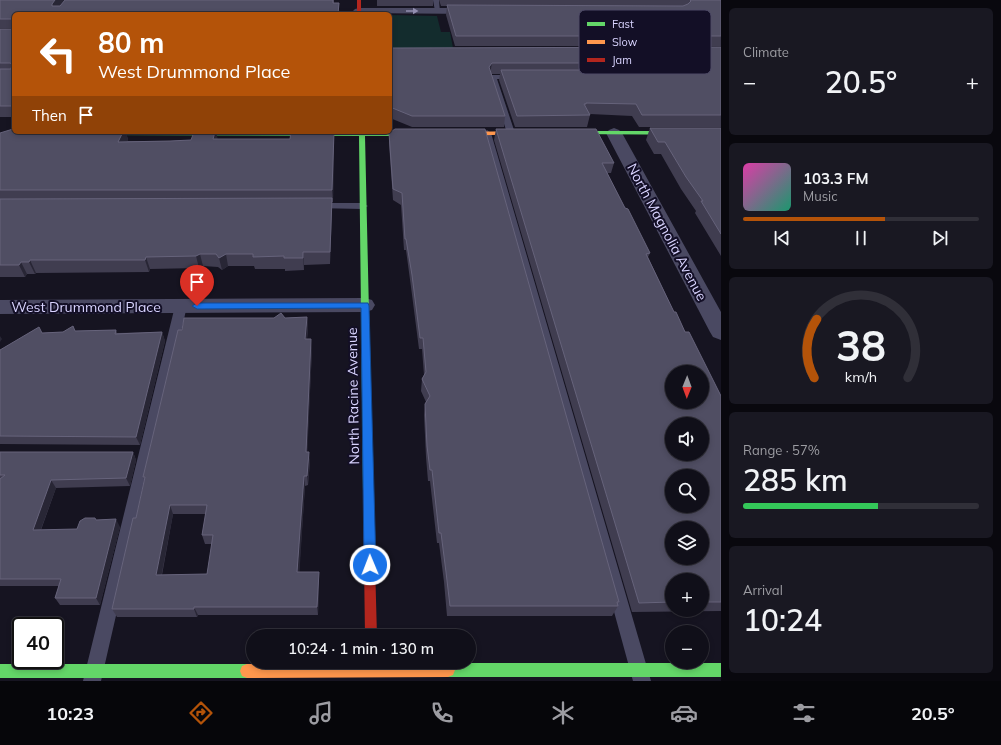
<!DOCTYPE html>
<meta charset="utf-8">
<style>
:root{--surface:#100f19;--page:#191822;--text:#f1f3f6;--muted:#9c9ca2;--line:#302f38;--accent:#b45309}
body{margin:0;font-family:Mulish,sans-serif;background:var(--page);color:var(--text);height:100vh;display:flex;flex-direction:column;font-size:15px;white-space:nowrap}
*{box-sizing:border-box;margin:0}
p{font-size:13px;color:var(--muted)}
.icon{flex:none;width:22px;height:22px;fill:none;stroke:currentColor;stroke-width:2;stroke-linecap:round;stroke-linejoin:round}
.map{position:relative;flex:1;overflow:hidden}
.panel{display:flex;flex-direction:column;gap:8px;padding:8px;background:#09080e;width:280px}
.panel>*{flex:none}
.guide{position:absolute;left:12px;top:12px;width:380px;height:122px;border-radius:6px;box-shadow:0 2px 6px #0003,0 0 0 1px var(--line);background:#b45309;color:#fff;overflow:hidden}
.needle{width:26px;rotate:181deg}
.buttons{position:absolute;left:665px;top:365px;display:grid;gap:8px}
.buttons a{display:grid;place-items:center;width:44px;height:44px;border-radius:50%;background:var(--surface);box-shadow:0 2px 6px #0003,0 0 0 1px var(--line);font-size:20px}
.speed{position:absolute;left:12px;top:617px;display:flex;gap:8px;font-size:20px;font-weight:700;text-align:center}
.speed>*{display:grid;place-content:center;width:52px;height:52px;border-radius:50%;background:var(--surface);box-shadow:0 2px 6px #0003,0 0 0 1px var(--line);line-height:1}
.speed .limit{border:2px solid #111;border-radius:6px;background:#fff;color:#111}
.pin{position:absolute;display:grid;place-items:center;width:34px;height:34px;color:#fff;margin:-41px -17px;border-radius:50% 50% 50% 0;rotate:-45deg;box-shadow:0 0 4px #0007}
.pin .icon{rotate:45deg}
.me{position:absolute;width:44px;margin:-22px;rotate:359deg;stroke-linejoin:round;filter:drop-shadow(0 0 3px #0008)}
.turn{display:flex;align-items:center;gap:14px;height:84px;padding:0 20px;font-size:18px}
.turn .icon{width:52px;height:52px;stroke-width:2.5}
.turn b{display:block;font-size:28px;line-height:34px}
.then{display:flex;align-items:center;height:38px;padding:0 20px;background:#0003;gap:8px;font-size:15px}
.big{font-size:30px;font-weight:600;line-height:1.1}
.panel .widget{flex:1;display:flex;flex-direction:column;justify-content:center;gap:6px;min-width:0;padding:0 14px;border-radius:6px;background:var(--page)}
.panel .dial{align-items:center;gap:0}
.dial svg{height:104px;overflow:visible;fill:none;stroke:var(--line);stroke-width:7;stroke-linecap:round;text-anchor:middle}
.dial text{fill:var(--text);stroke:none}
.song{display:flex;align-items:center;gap:12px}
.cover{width:48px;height:48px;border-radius:6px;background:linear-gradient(135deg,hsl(320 70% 55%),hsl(160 70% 35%))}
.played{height:4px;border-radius:2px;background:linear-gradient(90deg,var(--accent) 60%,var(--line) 60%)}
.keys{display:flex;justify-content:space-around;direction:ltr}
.heat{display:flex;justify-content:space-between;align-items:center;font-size:22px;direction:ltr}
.charge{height:6px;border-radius:3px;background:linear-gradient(90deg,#34c759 57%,var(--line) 0)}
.trip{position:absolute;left:246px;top:629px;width:230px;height:40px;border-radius:20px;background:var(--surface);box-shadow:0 2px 6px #0003,0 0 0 1px var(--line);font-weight:600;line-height:40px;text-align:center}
.dock{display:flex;height:64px;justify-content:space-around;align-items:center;background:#06060a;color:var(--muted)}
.dock .icon{width:28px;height:28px}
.dock .selected{color:var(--accent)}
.dock b{font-size:18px;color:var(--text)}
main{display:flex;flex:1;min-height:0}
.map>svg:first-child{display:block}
</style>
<main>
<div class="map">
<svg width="721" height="681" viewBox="0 0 721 681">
<rect width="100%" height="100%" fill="#161421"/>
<path fill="#132c2d" d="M390 15 437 16 441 32H450L453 48H390Z"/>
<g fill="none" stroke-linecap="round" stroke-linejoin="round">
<path fill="#4a4962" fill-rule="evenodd" d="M433 0H439L440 12 435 11Z
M490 75H516L520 77 516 79H497L515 133 514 135H508L507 133 489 77Z
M487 130 491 133 651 681H633L483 133Z
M317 203H363L368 206 363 209 314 208 312 206Z
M181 302 185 303 187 306 101 681H83L175 306 177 303Z"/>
<path fill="#4a4962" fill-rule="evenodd" d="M359 8H476L480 9 482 11 480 13 476 14 355 13 353 11 355 9Z
M614 128 619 130 622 133 721 312V340L713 337 710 332 606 133 609 130Z
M365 298 372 300 375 305 372 310 365 312 0 314V300Z"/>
<path fill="#63d668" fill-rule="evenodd" d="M568 131H721V135L566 134V132Z
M96 132 420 133 421 134 418 136H365L373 490 372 493 368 495 364 493 363 490 359 136 94 135V133Z
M448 663H721V677H448L443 675 441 670 443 665Z
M0 664H247L252 666 254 671 252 676 247 678H0Z"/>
<path fill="#ff974d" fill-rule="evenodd" d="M526 131 528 132V134L456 136 453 134 456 132Z
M448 663 453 665 455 670 453 675 448 677 247 678 242 676 240 671 242 666 247 664Z"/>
<path fill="#b3261e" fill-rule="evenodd" d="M357 0H361V14H357Z
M368 485 372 487 373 490 377 636H365L363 490 364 487Z"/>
</g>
<path fill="#403d50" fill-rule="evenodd" d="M0 0H334V3H339V14H14V117H0V29H12V28H0Z
M377 0H433V6H377Z
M439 0H721V46H455L446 15 447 6H441Z
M721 47V127H639L632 116 590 114V115L587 127H515L499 80 500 74H491L505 116 504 127H412L390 118V48Z
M650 128H721V256L695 213 696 211 681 189 661 154H654L646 140Z
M496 129 614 163 611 173H607L625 208 650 253 648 257 674 312 721 396V611L632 612 494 140ZM672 580H702V610H672Z
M14 132H126L128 140 127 141H170L218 139H290L334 132 333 202H332V210L330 264 304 265V270L285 271V269H255L254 266H228L222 270 218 267 203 266 199 268 150 269 149 272 36 273 35 274H27L25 277H0V133Z
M389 133 619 602 617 605 618 606 612 616H447L444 582 439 543H437L430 481H428L426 457 424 415 425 404 426 402 421 391 422 379 424 375 422 349H419L411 287 406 250H404L401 205 393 200 389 144Z
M307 317 308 328 307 339 312 349 307 452 310 461 308 485 305 486 299 572 319 580 318 615H198L197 617H117L112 609 136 518 144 479 143 477 182 330 285 318ZM173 514H206L202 535 205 544H212L207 574 162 575Z
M116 330 117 333 162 332 165 341 140 445 0 444V350L42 333 63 332 75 331Z
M0 452H133L136 460 130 486 56 488 41 530 77 529 96 520 120 527 100 605H60L55 598 59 586H0Z"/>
<path fill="#282635" d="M55 0H66L55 14 52 4Z
M492 63 490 74 489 67Z
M123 132H126L128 140 122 153 118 142Z
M215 132H216L218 140 213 139Z
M334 132V140L333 202 332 190Z
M332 198V210L330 264V252Z
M303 252 304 265V270L303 258Z
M200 254 203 266 199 268 196 256Z
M226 254 228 266 222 270 219 258Z
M146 257 150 269 149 272 145 260Z
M30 260 36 273 35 274 29 262Z
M21 262 27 274 25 277 19 265Z
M307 317 308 328 306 349 305 339Z
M162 332 165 341 140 445 136 437Z
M0 336 2 339 0 342Z
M311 339 312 349 307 461 306 452Z
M133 452 136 460 130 486 126 478Z
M309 452 310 461 308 485 307 476Z
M304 476 305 486 299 580 297 572Z
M51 480 56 488 38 537 33 530Z
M170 505 173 514 160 583 156 575Z
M116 519 120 527 100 605 96 598Z
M319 572V580L318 615 317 607Z
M194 607 198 615 197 617 194 609Z"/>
<path fill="#504e63" stroke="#66637b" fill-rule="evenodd" d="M0 0H55L52 4V6H60L65 0H333V3H339L338 14H14V106H0V69H11L12 64 10 63H0V29H12V19H0Z
M690 0H721V36H456L447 5 683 6 688 4 691 1Z
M721 47V115H642L636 104 586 103V104H584L590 115 517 116 501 70H682L687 68V65L682 63H492L489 67 505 116H412L390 107V48Z
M650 128H721V234L701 201H703L686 177 665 142H658Z
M13 129H14V132H123L118 142 170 141 191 140 194 132H215L213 139H290L291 132H334L332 190H0V133Z
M395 129H485L619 602H617L618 606H450L446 572 441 533H439L432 470H430L427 446 425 404 430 396 422 379 426 372 423 338H420L412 275 406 239H405L402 193 393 189 389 133Z
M496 129H596L614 163H602L625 208 628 209 650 253 646 254 674 312H676L685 332H689L721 396V602H702V580H672V602L639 603ZM672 372H702V402H672ZM672 424H702V454H672ZM672 476H702V506H672ZM672 528H702V558H672Z
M332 198 330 252H303V258H284V256L253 257V254H226L219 258 216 254H200L196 256 146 257 145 260H30L29 262H21L19 265H0V199Z
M281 313 285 318 307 317 305 339H311L306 452H309L307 476H304L297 572H319L317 607H194V609H112L133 518H136L145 477H143L178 330H182L184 318H274ZM170 505H207L202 535H213L207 574 156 575Z
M73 326 75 331 116 330 115 334 162 332 136 437 0 436V350L39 327 42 333 63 332Z
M0 452H133L126 478 51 480 33 530 77 529 80 521 85 518H95L96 520 116 519 96 598H55L61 579H0V479L5 475H0Z"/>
<defs><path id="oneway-solid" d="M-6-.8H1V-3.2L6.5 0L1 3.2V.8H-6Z"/></defs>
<use fill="#928eb0" href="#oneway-solid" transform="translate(412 11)"/>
<path fill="#1a73e8" stroke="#114b97" d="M197 303H368L369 306 376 565 374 569 370 570 365 569 364 565 361 308 197 309 192 306Z"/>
<g text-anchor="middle" stroke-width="4" stroke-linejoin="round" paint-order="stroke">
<g font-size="14" fill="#d9d4ff" stroke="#130f26">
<text transform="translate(667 232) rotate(62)" y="5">North Magnolia Avenue</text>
<text x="86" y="312">West Drummond Place</text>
<text transform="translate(353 396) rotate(-91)" y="5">North Racine Avenue</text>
</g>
</g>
<rect x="579" y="10" width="132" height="64" rx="6" fill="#130f26" stroke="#4e4a67" stroke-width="1"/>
<rect x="587" y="22" width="18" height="4" fill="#63d668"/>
<rect x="587" y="40" width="18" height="4" fill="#ff974d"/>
<rect x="587" y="58" width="18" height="4" fill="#b3261e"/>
<g font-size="11" fill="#d9d4ff">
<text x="612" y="28">Fast</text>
<text x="612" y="46">Slow</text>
<text x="612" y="64">Jam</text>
</g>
</svg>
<div class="buttons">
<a><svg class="needle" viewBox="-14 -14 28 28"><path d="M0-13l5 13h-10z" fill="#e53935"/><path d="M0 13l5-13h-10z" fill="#9c9ca2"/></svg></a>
<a><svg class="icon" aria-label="sound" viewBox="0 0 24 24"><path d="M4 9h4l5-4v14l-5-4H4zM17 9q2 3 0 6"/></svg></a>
<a><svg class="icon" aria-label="search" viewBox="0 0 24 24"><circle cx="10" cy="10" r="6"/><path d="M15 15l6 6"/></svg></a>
<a><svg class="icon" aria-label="layers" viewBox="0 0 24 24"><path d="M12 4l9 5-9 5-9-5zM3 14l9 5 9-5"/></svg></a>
<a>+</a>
<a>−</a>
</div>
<div class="speed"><div class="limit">40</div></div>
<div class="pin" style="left:197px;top:306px;background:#d93025"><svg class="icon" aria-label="arrive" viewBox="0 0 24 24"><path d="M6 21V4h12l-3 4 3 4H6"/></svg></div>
<svg class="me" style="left:370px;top:565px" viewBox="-20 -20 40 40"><circle r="17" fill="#1a73e8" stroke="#fff" stroke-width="3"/><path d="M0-11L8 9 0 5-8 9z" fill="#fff"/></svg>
<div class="trip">10:24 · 1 min · 130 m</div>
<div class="guide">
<div class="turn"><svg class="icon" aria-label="left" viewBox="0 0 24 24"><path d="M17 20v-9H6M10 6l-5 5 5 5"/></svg><div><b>80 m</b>West Drummond Place</div></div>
<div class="then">Then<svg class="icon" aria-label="arrive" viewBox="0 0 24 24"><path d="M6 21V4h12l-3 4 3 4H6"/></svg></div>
</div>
</div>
<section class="panel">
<div class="widget"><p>Climate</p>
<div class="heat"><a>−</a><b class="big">20.5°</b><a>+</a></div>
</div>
<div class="widget">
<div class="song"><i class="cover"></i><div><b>103.3 FM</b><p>Music</p></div></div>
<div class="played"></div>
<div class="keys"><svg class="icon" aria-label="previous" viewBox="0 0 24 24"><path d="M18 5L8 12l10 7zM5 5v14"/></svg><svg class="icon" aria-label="pause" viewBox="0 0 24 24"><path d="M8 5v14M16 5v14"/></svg><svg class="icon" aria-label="next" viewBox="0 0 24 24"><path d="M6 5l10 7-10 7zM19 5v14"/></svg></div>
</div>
<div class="widget dial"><svg viewBox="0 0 100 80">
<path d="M14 69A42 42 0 1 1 86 69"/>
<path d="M14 69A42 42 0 0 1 16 24" stroke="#b45309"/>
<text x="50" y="56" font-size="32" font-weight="700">38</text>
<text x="50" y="72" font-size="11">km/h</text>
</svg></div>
<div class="widget"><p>Range · 57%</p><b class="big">285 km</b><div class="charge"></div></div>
<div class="widget"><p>Arrival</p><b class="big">10:24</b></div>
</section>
</main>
<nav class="dock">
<b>10:23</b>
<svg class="icon selected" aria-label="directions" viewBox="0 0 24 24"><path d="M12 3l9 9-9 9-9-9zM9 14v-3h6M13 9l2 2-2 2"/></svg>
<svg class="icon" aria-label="music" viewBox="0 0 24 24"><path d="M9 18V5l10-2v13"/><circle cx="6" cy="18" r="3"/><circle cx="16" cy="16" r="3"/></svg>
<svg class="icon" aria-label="phone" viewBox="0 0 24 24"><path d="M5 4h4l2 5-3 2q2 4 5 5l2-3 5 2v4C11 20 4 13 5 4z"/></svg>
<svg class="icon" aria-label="climate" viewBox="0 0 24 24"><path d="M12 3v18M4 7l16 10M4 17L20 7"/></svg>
<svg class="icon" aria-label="car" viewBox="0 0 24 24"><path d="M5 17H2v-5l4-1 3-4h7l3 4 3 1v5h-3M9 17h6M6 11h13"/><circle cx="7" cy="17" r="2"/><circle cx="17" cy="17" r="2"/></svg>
<svg class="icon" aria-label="filters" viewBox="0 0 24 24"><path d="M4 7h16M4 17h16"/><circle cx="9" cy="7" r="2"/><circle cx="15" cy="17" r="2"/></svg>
<b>20.5°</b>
</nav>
